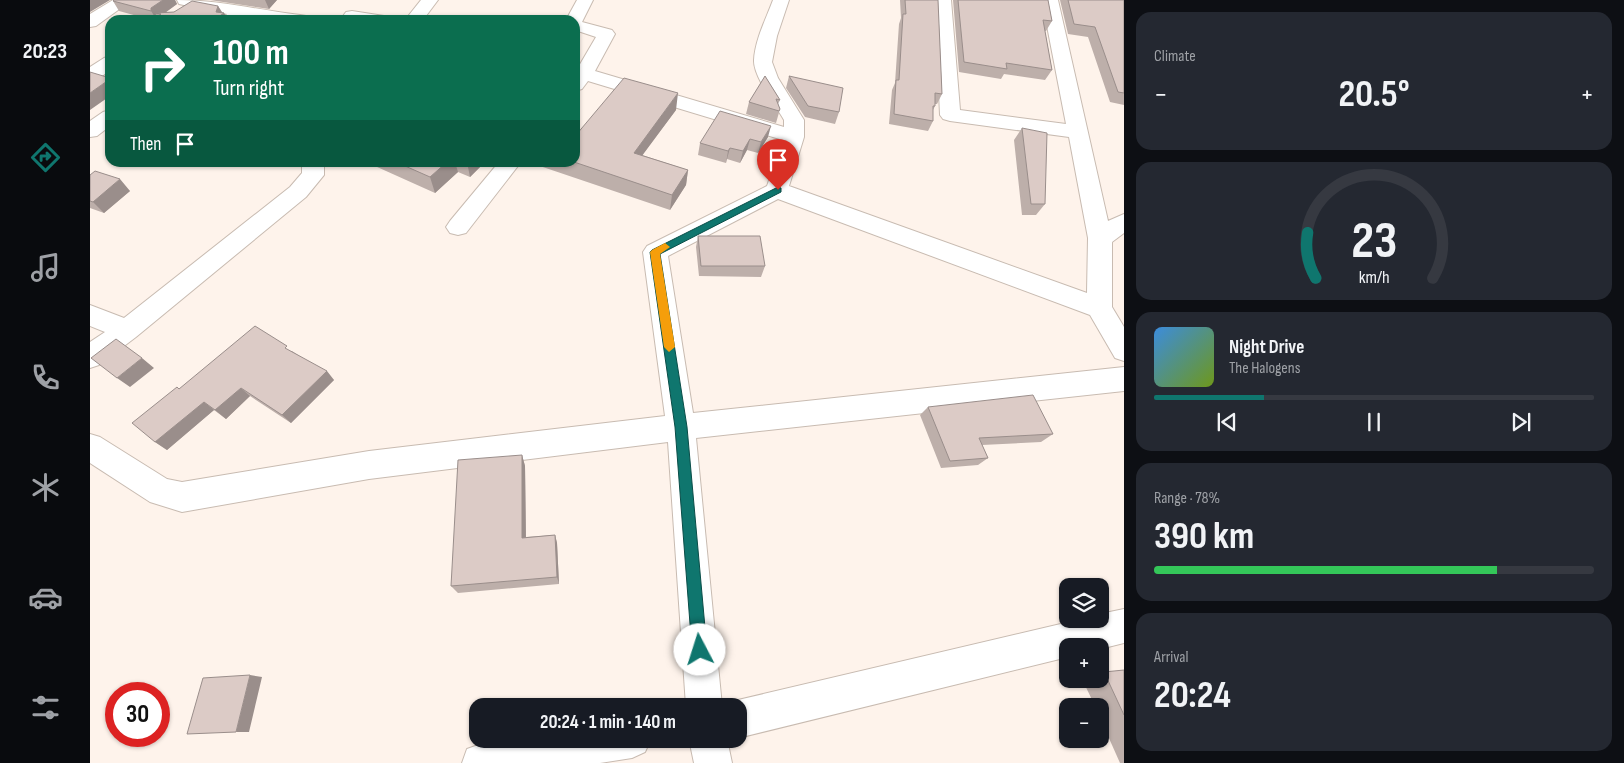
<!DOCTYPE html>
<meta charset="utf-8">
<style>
:root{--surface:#171b24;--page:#242831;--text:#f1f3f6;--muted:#9ea1a6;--line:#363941;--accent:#0f766e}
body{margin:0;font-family:"Sofia Sans Condensed",sans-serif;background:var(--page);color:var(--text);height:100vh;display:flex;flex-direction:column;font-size:19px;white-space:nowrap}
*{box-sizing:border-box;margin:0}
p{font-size:16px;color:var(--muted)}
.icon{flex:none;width:28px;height:28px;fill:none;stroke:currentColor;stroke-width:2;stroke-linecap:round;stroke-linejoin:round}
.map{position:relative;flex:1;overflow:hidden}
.sheet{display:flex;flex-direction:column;gap:12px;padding:12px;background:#0d0f14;width:500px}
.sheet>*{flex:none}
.top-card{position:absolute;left:15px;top:15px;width:475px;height:152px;border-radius:15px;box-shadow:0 1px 4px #0004;background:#0b6e4f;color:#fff;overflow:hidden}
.controls{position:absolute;left:969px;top:578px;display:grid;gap:10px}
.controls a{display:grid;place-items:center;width:50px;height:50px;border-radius:10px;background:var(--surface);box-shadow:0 1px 4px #0004;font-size:25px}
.speed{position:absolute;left:15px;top:682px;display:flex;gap:10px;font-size:25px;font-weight:700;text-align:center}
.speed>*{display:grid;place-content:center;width:65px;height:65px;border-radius:50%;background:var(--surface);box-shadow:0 1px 4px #0004;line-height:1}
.speed .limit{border:8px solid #d22;background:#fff;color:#111}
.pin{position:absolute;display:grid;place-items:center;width:42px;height:42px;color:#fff;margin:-51px -21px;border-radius:50% 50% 50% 0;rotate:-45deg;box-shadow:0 0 5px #0007}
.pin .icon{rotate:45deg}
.me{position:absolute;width:55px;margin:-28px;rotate:355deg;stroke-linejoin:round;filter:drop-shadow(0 0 4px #0008)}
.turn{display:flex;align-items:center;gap:18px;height:105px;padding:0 25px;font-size:22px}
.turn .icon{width:65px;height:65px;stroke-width:2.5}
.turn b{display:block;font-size:35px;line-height:42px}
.then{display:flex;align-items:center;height:48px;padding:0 25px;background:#0003;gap:10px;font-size:19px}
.big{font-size:38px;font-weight:700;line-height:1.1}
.sheet .tile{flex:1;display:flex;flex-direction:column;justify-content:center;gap:8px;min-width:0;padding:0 18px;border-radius:15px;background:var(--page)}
.sheet .dial{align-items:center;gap:0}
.dial svg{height:130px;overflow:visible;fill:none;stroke:var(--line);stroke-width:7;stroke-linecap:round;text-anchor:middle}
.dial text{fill:var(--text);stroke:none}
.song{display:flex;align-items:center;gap:15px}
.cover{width:60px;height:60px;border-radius:8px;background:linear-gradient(135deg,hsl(210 70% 55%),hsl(80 70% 35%))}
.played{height:5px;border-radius:2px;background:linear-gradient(90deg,var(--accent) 25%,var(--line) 25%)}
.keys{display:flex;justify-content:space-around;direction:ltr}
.heat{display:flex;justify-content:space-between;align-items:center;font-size:28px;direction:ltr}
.charge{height:8px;border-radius:4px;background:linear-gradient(90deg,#34c759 78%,var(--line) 0)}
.trip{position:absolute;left:379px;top:698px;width:278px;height:50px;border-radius:15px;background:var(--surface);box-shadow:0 1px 4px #0004;font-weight:700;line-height:50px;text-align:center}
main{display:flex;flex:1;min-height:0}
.tabs{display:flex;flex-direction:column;width:90px;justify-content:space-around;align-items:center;background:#090b0e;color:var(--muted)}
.tabs .icon{width:35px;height:35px}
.tabs .on{color:var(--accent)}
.tabs b{font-size:22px;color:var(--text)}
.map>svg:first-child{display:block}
</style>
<main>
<nav class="tabs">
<b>20:23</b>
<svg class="icon on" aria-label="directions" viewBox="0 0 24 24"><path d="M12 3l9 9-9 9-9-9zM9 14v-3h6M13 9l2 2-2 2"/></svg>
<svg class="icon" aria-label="music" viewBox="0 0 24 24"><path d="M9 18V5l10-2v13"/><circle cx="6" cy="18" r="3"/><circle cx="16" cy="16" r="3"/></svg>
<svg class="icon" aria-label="phone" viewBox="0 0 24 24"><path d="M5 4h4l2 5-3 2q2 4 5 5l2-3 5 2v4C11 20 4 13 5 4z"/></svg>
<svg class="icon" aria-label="climate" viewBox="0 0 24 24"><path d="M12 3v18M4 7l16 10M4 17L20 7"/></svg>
<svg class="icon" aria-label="car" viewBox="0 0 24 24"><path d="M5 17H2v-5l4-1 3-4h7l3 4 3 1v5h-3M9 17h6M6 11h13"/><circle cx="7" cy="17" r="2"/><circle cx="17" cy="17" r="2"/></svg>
<svg class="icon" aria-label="filters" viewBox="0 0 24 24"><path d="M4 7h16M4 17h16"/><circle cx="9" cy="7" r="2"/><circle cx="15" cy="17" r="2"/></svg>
</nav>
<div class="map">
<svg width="1034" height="763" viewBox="0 0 1034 763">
<rect width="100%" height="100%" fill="#fef3eb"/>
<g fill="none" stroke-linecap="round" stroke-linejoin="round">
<defs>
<path id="minor" d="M23 0H42L6 26 0 27V14Z
M87 0C128 0 169 10 210 15L216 16 219 20H171L152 18 150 20H132L137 14 89 4Z
M331 0H348L333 20H315Z
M487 0H503L492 22 522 30 525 34 505 71 694 127V120C686 106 663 76 664 60 665 40 676 19 683 0H699L687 36 682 62 688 78 714 120V137L699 186 997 293 998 238 979 137 860 121 853 119 850 115 845 0H861L870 110 976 124 952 0H968L1018 221 1034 214V233L1022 242V307L1034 327V361L1025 358 1000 315 688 199 578 256 603 413 1034 367V391L606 438 632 706H596L578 442 279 479 92 512 60 502 0 463V434L10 437 77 479 92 482 279 451 575 416 553 252 557 246 677 186 693 140 498 81 492 89 485 91V65L489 66 506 37 485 30V20H476Z
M262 11 294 16 297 20H256L253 16 256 12Z
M20 56V70L7 80 0 82V67L14 58Z
M20 110V126L7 136 0 137V121L13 112Z
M212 162H234V175L216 197 46 337 9 365 0 368V342L15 332 0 326V305L34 318 200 187 212 173Z
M409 162H431L376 233 368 235 360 233 356 227 360 221Z
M1034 609V643L1010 649V646H978V657L648 738V706H635L648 700 992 619H1010V614Z
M423 739H561L555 752 542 758 510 763H372L377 749 391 744Z
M599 739H637L642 763H604Z"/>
</defs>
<use href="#minor" stroke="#c8bbb1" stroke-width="2"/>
<use href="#minor" fill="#fff" fill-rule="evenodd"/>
</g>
<path fill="#bdafaa" d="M24 0H85L87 4 76 12H84L128 6 132 12 134 13 138 20H62L29 11 23 1Z
M120 0H187L179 9Z
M810 0H848L852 94 847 104H845V106L843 110V121L838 131 799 124 802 90 805 83 809 24 811 18Z
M863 0H958L962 21 956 31H955L962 70 955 80 914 74 911 79 869 72Z
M970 0H1034V105L1020 102 998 37 978 34Z
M675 76 690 100 688 104 690 109 686 123 656 114 659 102Z
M699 76 749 112 745 124 715 117 696 88Z
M586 110 552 155 598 170 596 185 580 210 438 162H485L486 135Z
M932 128 955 204 946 215H932L924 140Z
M678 137 668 153 657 150 650 163 637 159 636 163 608 155 610 143Z
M276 162H395L380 177 368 172 345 193Z
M0 175 40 191 14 213 0 208Z
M608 236 675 266 671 277 609 276 606 247Z
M202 351 244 380 201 423 160 396 136 419 124 410 77 450 65 442 89 389Z
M838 407 963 434 951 442 892 445 898 458 888 465 851 468 830 415Z
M432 455 435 466 436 537 465 535 467 543 469 584 368 593 361 586Z
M1034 670V763H1030L1010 718V706H1005L992 679H1010V673Z"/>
<path fill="#9a8e8b" d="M0 0H20L0 12Z
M73 0H85L87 4 72 15 71 14 65 13 68 18 67 20 61 11V8Z
M175 0H187L179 9Z
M128 6 133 14 134 13 138 20H124L126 12Z
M20 79V96L0 110V93Z
M588 93 586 110 543 168 544 153Z
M681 126 678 137 668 153 671 142Z
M660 139 657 150 650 163 653 151Z
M640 148 637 159 636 163 638 151Z
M357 162H365L368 172 345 193 340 177Z
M377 162H395L380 177Z
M598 170 596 185 580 210 582 195Z
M30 179 40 191 14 213 3 202Z
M52 358 64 368 40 387 27 378Z
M237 371 244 380 201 423 192 415Z
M151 388 160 396 136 419 125 410Z
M114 402 124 410 77 450 65 442Z
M432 455 435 466 436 546 432 538Z
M465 535 467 543 469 584 467 577Z
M160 675 172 677 159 732H146Z"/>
<path fill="#dccbc6" stroke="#9a8e8b" d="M24 0H73L61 8V11L23 1Z
M815 0H848L852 94 845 93V106H843V121L804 114 806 80H809L813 14H816Z
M868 0H958L962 21 953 20 962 70 916 63 917 69 874 62Z
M978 0H1034V93L1028 92 1005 27 984 24Z
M102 1 128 6 126 12 134 13 124 20H62L71 14 65 13 84 12Z
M0 72 20 78V79L0 93Z
M675 76 690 100 686 99 690 109 689 111 659 102Z
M699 76 753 88 749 112 718 106Z
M534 78 588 93 544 153 598 170 582 195 484 162H485V134L486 135Z
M630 111 681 126 671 142 660 139 653 151 640 148 638 151 610 143Z
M932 128 957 133 955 204H941Z
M306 162H357L340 177Z
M5 171 30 179 3 202 0 201V175Z
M608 236H670L675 266H611Z
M165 326 197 346 195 348 237 371 192 415 151 388 125 410 114 402 65 442 42 423 87 387 89 389Z
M26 339 52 358 27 378 1 358Z
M943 395 963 434 889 438 898 458 860 461 838 407Z
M432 455V538L465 535 467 577 361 586 368 460Z
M1034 670V715L1014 672Z
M160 675 146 732 97 734 113 678Z"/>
<path fill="#0f766e" stroke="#0a4d48" d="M688 187 691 188V192L570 254 597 427 617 650 615 656 610 658 604 656 602 650 585 427 560 252 562 250Z"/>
<path fill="#f59e0b" d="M575 243 580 247 570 254 585 347 579 352 574 347 560 252 562 250Z"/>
</svg>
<div class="controls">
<a><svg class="icon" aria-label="layers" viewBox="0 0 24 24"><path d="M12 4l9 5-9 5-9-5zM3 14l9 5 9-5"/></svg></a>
<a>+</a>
<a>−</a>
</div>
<div class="speed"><div class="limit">30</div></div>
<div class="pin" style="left:688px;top:190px;background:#d93025"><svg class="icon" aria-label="arrive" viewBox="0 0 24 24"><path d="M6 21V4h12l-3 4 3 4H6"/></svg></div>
<svg class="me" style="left:610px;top:650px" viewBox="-20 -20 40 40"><circle r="19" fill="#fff"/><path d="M0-13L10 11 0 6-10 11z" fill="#0f766e"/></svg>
<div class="trip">20:24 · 1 min · 140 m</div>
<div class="top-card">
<div class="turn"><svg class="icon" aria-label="right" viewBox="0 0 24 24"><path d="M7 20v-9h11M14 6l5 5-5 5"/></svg><div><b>100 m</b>Turn right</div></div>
<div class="then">Then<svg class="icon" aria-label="arrive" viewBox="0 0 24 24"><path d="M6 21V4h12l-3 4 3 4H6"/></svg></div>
</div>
</div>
<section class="sheet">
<div class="tile"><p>Climate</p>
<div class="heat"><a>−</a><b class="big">20.5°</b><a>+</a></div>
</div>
<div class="tile dial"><svg viewBox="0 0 100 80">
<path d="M14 69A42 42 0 1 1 86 69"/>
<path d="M14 69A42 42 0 0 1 9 41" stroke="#0f766e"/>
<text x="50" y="56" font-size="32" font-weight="700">23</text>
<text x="50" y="72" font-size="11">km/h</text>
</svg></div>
<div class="tile">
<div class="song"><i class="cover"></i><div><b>Night Drive</b><p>The Halogens</p></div></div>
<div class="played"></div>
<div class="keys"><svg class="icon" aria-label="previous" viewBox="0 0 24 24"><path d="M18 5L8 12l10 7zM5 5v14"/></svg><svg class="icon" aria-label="pause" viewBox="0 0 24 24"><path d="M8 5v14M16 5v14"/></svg><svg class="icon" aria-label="next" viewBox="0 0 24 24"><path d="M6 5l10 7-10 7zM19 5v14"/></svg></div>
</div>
<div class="tile"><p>Range · 78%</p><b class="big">390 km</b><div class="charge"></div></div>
<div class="tile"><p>Arrival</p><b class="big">20:24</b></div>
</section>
</main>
